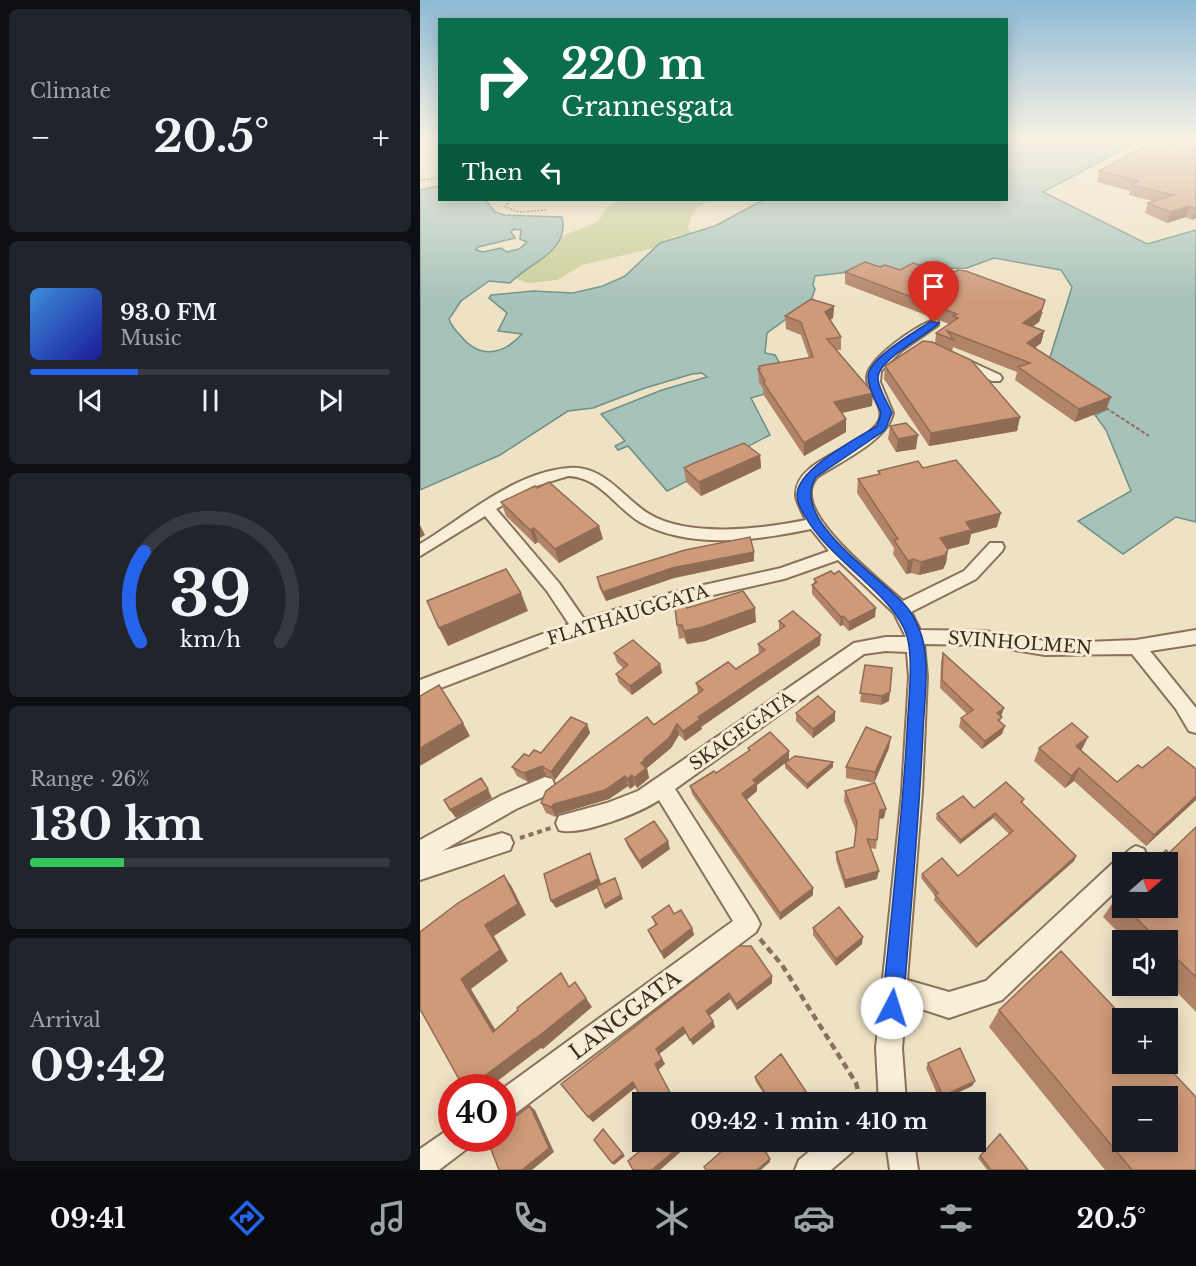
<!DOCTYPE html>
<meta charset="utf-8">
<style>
:root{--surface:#171b24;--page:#20242c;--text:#f1f3f6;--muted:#9ea1a6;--line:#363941;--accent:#2563eb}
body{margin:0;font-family:"Libre Baskerville",serif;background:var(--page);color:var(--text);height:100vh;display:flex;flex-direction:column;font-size:22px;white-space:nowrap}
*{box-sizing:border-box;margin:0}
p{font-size:20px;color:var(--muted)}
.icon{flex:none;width:33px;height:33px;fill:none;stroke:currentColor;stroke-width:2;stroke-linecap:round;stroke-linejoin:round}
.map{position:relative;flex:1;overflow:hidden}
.sheet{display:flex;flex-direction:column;gap:9px;padding:9px;background:#0d0f14;width:420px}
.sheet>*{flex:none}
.banner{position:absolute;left:18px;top:18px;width:570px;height:183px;border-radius:0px;box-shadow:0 3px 15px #0003;background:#0b6e4f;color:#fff;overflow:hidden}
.needle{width:39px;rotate:70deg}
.controls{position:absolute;left:692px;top:852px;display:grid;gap:12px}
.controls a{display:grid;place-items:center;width:66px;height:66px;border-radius:0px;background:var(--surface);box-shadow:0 3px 15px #0003;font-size:30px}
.speed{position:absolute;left:18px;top:1074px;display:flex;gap:12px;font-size:30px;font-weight:700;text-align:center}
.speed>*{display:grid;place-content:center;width:78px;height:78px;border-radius:50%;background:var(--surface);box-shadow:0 3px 15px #0003;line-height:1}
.speed .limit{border:9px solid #d22;background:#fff;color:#111}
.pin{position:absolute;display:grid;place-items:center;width:51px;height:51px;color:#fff;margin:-62px -26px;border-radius:50% 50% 50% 0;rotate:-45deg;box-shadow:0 0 6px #0007}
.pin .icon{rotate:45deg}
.me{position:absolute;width:66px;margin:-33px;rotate:5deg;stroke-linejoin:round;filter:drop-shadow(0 0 4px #0008)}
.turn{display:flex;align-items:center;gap:21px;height:126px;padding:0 24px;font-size:27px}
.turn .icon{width:78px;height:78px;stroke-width:2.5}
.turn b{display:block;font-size:42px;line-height:51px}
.then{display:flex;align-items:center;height:57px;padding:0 24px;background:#0003;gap:12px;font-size:22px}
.big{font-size:45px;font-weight:700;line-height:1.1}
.sheet .tile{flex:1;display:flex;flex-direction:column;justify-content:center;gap:9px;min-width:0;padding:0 21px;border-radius:9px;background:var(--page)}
.sheet .dial{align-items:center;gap:0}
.dial svg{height:156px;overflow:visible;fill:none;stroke:var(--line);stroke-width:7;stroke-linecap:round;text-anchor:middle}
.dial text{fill:var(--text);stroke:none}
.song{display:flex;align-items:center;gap:18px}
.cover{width:72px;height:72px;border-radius:9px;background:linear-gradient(135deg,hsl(210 70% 55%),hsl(240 70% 35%))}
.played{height:6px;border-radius:3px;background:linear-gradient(90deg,var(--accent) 30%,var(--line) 30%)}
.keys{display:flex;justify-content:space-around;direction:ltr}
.heat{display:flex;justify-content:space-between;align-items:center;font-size:33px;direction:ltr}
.charge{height:9px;border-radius:4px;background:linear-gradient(90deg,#34c759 26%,var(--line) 0)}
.trip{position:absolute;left:212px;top:1092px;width:354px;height:60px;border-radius:0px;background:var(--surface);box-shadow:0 3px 15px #0003;font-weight:700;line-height:60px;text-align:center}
.dock{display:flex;height:96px;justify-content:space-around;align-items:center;background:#090b0e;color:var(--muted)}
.dock .icon{width:42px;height:42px}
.dock .active{color:var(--accent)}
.dock b{font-size:27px;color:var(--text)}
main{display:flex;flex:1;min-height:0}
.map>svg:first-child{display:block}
</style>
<main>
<section class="sheet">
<div class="tile"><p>Climate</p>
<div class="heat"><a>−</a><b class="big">20.5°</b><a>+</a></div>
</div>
<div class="tile">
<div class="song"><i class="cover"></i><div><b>93.0 FM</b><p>Music</p></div></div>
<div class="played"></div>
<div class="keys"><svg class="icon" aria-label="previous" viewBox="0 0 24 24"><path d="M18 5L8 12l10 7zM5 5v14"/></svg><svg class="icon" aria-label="pause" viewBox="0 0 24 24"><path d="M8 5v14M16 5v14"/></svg><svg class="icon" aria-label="next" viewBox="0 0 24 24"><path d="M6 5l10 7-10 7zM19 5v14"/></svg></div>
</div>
<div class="tile dial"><svg viewBox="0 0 100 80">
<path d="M14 69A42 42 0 1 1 86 69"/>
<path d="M14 69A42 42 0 0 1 16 23" stroke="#2563eb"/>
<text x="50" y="56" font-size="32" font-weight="700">39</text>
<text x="50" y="72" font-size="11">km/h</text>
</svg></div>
<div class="tile"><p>Range · 26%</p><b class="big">130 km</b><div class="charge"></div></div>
<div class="tile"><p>Arrival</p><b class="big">09:42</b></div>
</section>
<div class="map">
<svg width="776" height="1170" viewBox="0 0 776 1170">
<rect width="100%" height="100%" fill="#efe1c4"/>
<path fill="#c9cd97" d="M199 200H290C278 205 269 215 268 229L272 233 252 237 234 248 162 265 137 280 108 283 94 278 136 248 142 236 178 222 188 206Z"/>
<path fill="#a6c2b9" stroke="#6c9086" stroke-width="1.5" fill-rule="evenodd" d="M587 138H776V149L765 147 743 151 713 144 623 192 727 244 776 230V522L756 517 703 554 658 521 711 491 686 430 675 415 686 410 626 370 652 287 641 270 574 258 547 268 437 271 395 276 393 285 395 289 391 301 347 333 345 353 355 355 366 374 348 393 331 398 350 435C315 452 283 474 247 491L208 446 198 450 195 446 205 441 181 414 242 390 287 377 282 373 272 374 225 388 173 408 148 411 80 455 0 490V190L19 186 20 200H66L75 212 84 215 142 217C150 252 110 262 90 283L69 281 41 301 29 319C31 325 35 330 40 335 59 359 82 356 102 334L78 331 87 313 69 298 71 295 113 291 153 293 183 286 205 276 240 243 295 226 343 200H586ZM94 229 101 230 100 239 107 242 99 249 87 252 81 248 63 252 56 250 58 247 95 238 91 232Z"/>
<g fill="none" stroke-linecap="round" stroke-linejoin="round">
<defs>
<path id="minor" d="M514 320 518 321V325L482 350 461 371 460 382 473 413C468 440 420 462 397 477 393 482 390 488 391 495 392 526 459 580 483 601L544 571 570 543H582L584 547 582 551 556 579 491 612 500 630 564 631 625 641 666 642 716 640 776 630V644L730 651 776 708V733L769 731 756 709 712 654 625 655 564 645 504 644 507 677 502 792 487 980 529 992 566 981 694 862C703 859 706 850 716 846L724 849 727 857 725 862H702V885L582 1000 529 1018 486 1004 482 1048 486 1102H459L456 1048 482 792 489 677 487 652 466 651 444 654 255 789 336 916 340 924 336 932 92 1116 82 1119V1089L313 921 239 800C222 812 159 837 139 830L136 823 139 816 187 803 218 791 434 643 466 637H486L474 613 418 560 364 579 262 602 166 632 0 696V680L149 624 127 591 65 516 0 556V544C45 517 94 472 149 468 184 465 203 498 229 514 269 538 342 529 386 520 383 513 376 502 376 495 375 458 444 449 459 421 466 407 447 392 447 378 447 359 497 325 514 320ZM148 476C180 477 195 507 220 522 269 550 339 540 391 529L409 551 361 568 261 590 164 619 139 583 76 509 116 486Z
M541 357 580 375 582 378 580 381H572L537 364 535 361Z
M125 777 132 779 135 786 132 793 96 809 22 851 82 833 90 836 93 843 90 850 0 880V840L82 795Z
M32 1127V1138H52L48 1148 19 1170H0V1149Z
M401 1142H436L432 1152 411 1170H375L379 1160Z
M466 1142H494L498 1170H470Z"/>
</defs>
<use href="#minor" stroke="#8a725a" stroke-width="4"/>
<path stroke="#8a725a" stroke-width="1.5" stroke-dasharray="2 1.5" stroke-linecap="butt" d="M0 180 20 178
M90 200 85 207 99 212 126 210"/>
<path stroke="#8a725a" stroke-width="2" stroke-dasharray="4 2" stroke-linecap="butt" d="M686 408 729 436"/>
<path stroke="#8a725a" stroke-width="4" stroke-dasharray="5 4" stroke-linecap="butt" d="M100 838 131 828"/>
<path stroke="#8a725a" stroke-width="4.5" stroke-dasharray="7 4.5" stroke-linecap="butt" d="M340 939 362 965 436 1083 441 1102"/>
<use href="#minor" fill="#f9eed7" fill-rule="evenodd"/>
</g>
<path fill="#b18468" d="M776 147V218L772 220 766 217 747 223 725 213 728 203 732 201 709 195 710 191 677 182 679 171 771 150Z
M460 267 480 270 623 312 619 322 613 326 624 331 621 343 615 348 686 410 655 422 595 380 597 372 533 347 532 352 600 417 597 431 509 446 464 379 465 366 515 344 516 333 529 324 425 284V272Z
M414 306 413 318 410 320 421 337V350H417L452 406 422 413 426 419V432L384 456 343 394V389L339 382 338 369H339V366L389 358 381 335 366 329 365 316Z
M470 426 496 449 476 452 468 439Z
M340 455 341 468 281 496 266 482 264 468Z
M503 468 577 527 551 534 549 544 528 549 526 563 523 569 499 575 491 573 486 574 473 554 474 548 437 493 438 479 458 474V471Z
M81 502 183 539 139 563 118 542 115 544 86 516Z
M334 552V561L254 578 186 601 179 587 177 577Z
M394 579 455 617 429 631 423 625 420 626 392 594V585L394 583Z
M267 608 336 622 285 641 267 644 264 638 259 639 257 625Z
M359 621 400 645 281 727 282 729 265 741 259 735 251 748 227 768 229 778 217 788 215 785 210 789 208 786 189 799 138 814 136 817 126 813 121 803 278 693 276 683 316 669 339 654 338 644 359 630Z
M194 653 240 664 242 673 212 695 199 683 196 674 204 669 197 662Z
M523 653 584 708 581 716 582 717 580 721 582 734 562 749 539 727 541 718 547 714 520 688 521 661Z
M445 665 469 701 461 705 440 702Z
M415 712V721L393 738 376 721V713Z
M167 724 170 733 135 780 126 775 108 782 97 776 92 767 109 756 121 753Z
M668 737 661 750 697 782 722 768 776 769V800L726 846 654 781 645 788 614 761 619 748Z
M328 748 369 751V760L337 785V791L327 800 393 888V895L360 920 272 794 270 786 296 773 328 751Z
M469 748 454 783 426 778V767Z
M413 762V767L387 789 365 768V763Z
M425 791 466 809 464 818 459 819 456 849 451 848 457 879 425 888 416 860V852L434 847 436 831 424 801Z
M604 799 602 804 656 856 654 861 556 948 514 900 515 896 501 878 502 874 538 876 589 834 573 818 540 844 516 819 517 814Z
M776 827V1012L747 982V940H706L683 917 696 898 702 892V908H747L749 853Z
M205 839 250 849 222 869 208 847Z
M254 914 272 928 274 935 244 959 231 937 228 930 235 925 232 917Z
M393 928 442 944 416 966 393 935Z
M319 946 352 976V983L317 1010 310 999 289 1016 295 1027 273 1045 266 1033 239 1054 245 1064 173 1122 168 1117Z
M579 1010 775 1170H685L569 1027Z
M508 1063 555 1081 552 1086 520 1101 506 1068Z
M335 1077 393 1102H349L336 1082Z
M580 1134 608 1170H567L558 1158Z"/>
<path fill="#906c55" d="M769 206 766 217 747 223 750 212Z
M776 209V218L772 220Z
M625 300 619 322 600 336 603 323Z
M414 306 413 318 405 324V312Z
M624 331 621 343 604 356 607 343Z
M453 393 452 406 413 415 414 402Z
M691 397 686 410 655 422 659 409Z
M600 417 597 431 509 446 511 433Z
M426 419V432L384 456V443Z
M498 435 496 449 476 452 478 439Z
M340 455 341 468 281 496 279 482Z
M581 513 577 527 551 534 549 544 518 552 520 538 546 522Z
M0 525 5 535 0 538Z
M179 526 183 539 139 563 135 549Z
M114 528 118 542 115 544 110 530Z
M528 549 526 563 523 569 499 575 501 562Z
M334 552V561L254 578 186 601 183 592 252 568Z
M493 559 491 573 486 574 488 561Z
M101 593 108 611 28 646 19 628Z
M335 608 336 622 285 641 267 644 264 631Z
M456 608 455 617 429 631V622Z
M423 616V625L420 626 421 617Z
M401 635 400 645 281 727 282 729 265 741 263 731 278 717Z
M240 664 242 673 212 695 210 686Z
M470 692 469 701 461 705 462 696Z
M584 708 581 716 574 721 577 713Z
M415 712V721L393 738V729Z
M43 723 50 736 0 766V748Z
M167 724 170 733 135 780 131 772Z
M257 724 259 735 251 748 227 768 229 778 217 788 214 778 224 759Z
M585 726 582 734 562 749 565 741Z
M471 737 469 748 454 783 455 772Z
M668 737 662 749 651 759 656 746Z
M369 751V760L337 785V791L323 802 322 794 333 780Z
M413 762V767L387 789V784Z
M122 766 126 775 108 782 104 773Z
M659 768 654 781 645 788 651 776Z
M212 775 215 785 210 789 207 779Z
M205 776 208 786 189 799 138 814 136 817 131 807 134 804Z
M68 789 72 798 36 818 30 810Z
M776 796V800L726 846 734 835Z
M466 809 464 818 459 819 460 810Z
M575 813 573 818 540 844 541 840Z
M248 841 250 849 222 869 219 861Z
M170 853 182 886 136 908 131 901Z
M656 856 654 861 556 948 558 944Z
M459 871 457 879 425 888V880Z
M84 875 92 887 106 915 74 936 88 961 51 989 82 1041 73 1032 41 979 65 925Z
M196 882 203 899 185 909 184 905Z
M393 888V895L360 920V913Z
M272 928 274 935 244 959 241 952Z
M443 937 442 944 416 966V959Z
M352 976V983L317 1010 316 1004Z
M309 993 310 999 288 1017 286 1011Z
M166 998 172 1007 123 1049 121 1048 68 1088H48Z
M293 1021 295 1027 273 1045 270 1040Z
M263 1027 266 1033 239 1054 236 1049Z
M242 1059 245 1064 238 1070 235 1064Z
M555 1081 552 1086 520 1101 523 1096Z
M213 1082 216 1087 173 1122 168 1117Z
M110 1106 115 1110 134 1152 112 1170H102Z
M183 1129 205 1156 194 1165 192 1163Z
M259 1142 264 1149 240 1170H232Z
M350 1159V1162L341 1170H337Z"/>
<path fill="#ce9a79" stroke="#906c55" stroke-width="1.5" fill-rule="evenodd" d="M734 141 771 150 776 147V209L769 206 750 212 728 203 754 195 712 185 718 181 679 171Z
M445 262 460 267 465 265 480 270 493 263 502 266 507 262 534 272 538 270 546 271 625 300 622 309 603 323 624 331 607 343 691 397 659 409 598 367 610 363 527 331 534 340 516 333 538 318 533 316 537 314 425 272Z
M391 299 414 306 405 312 421 337 407 339 453 393 414 402 426 419 384 443 343 382 345 381 338 369H340L339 366 393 357 381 322 365 316Z
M503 341 512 342 551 360 600 417 511 433 465 366Z
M486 423 498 435 478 439 470 426Z
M324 443 340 455 279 482 264 468 274 463Z
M536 460 581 513 546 522 551 530 520 538 528 549 525 555 501 562 493 559 488 561 474 540 478 539 438 479 460 474 458 471 498 461 503 468Z
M129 482 179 526 135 549 114 528 110 530 81 502 115 486 117 488Z
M330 537 334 552 252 568 183 592 177 577 265 550Z
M86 569 101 593 19 628 7 601Z
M411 571 414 574 419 571 456 608 429 622 423 616 421 617 392 585 397 582 394 579Z
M323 591 335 608 283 627 264 631 262 625H257L255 608 266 604 267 608Z
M373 611 401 635 278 717 280 719 263 731 257 724 249 738 224 759 225 760 221 763 226 768 214 778 212 775 207 779 205 776 185 790 134 804 131 807 121 803 126 791 227 717 234 725 283 690 276 683 308 662 316 669 345 650 338 644 365 626 359 621Z
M213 640 240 664 210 686 196 674 208 665 194 653Z
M523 653 584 708 577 713 582 717 578 720 585 726 565 741 541 718 553 710 522 680Z
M445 665 472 668 470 692 462 696 440 693Z
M19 685 43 723 0 748V696Z
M398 696 415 712 393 729 376 713Z
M151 717 167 724 131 772 122 766 104 773 92 767 104 754 109 756 114 750 121 753Z
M652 723 668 737 656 746 697 782 718 765 722 768 748 747 776 769V796L734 835 659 768 651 776 619 748Z
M446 727 471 737 455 772 426 767Z
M350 732 369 751 333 780 336 783 322 794 393 888 360 913 270 786 294 771 296 773 330 750 328 748Z
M375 756 413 762 387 784 365 763Z
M61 778 68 789 30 810 24 800Z
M586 782 604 799 601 802 656 856 558 944 515 895 518 893 502 874 522 858 538 876 593 831 575 813 541 840 517 814 543 796 554 808Z
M455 783 466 809 460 810 457 840 447 839 459 871 425 880 416 852 434 847 437 822 425 791Z
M234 821 248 841 219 861 205 839Z
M776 827V977L747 949V940H739L705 908H747V862H733L746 850 749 853Z
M170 853 178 879 131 901 124 874Z
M84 875 98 904 65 925 80 950 41 979 73 1032 98 1010 97 1008 141 973 149 987 155 982 166 998 114 1040V1039L48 1088H44L0 1009V932L38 903Z
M195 878 201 895 184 905 177 886Z
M702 892V904L696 898Z
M249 905 254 914 261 910 272 928 241 952 228 930 237 924 232 917Z
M419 907 443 937 416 959 393 928Z
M319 946H331L352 976 316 1004 309 993 286 1011 293 1021 270 1040 263 1027 236 1049 242 1059 235 1064 255 1102H223L213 1082 168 1117 141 1084Z
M641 951 704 1018H702V1064H745L776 1097V1168L775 1170H712L579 1010ZM702 1096H747V1142H702Z
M540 1048 555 1081 523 1096 508 1063Z
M361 1054 393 1102H351L335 1077Z
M110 1106 129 1148 102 1170H79L67 1139 82 1138V1126Z
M183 1129 203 1154 192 1163 174 1140Z
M580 1134 608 1170H571L560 1156Z
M231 1142H259L261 1145 232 1170H213L208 1161Z
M312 1142H340L350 1159 337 1170H286L284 1167Z"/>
<linearGradient id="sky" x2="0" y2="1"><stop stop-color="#8dbad5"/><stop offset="0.46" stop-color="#f8f2e4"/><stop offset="1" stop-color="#f8f2e4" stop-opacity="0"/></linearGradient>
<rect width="776" height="302" fill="url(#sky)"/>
<path fill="#2563eb" stroke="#184099" stroke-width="1.5" d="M511 321 519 323C507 336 456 360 458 379 459 390 468 403 472 413L465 430 396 477C368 519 461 577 485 605 492 612 499 627 502 637 510 664 504 704 503 732 499 824 490 916 483 1008L480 1015 472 1018 465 1015 462 1008C471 916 482 824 487 732 488 705 494 661 487 636 474 594 409 560 385 516 381 510 377 502 377 495 377 469 436 439 457 426L461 413C457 403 448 389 448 377 447 359 497 331 511 321Z"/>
<g text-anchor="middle" stroke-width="6" stroke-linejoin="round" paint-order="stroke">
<g font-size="18" fill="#3a2b1e" stroke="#f6ebd3">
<text transform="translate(208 615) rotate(-17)" y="6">FLATHAUGGATA</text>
<text transform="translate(600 643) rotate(4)" y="6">SVINHOLMEN</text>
<text transform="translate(322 731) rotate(-35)" y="6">SKAGEGATA</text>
</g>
<g font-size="21" fill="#3a2b1e" stroke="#f6ebd3">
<text transform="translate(205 1015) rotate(-37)" y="7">LANGGATA</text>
</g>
</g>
</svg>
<div class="controls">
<a><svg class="needle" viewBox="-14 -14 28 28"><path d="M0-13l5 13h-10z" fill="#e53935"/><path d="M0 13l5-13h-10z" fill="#9ea1a6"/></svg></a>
<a><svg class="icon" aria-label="sound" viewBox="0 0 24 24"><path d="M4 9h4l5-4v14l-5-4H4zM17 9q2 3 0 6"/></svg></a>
<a>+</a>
<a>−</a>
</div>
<div class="speed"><div class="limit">40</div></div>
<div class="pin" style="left:514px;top:323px;background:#d93025"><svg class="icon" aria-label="arrive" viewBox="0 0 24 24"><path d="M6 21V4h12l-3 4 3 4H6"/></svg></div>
<svg class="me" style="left:472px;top:1008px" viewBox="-20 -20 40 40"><circle r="19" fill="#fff"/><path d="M0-13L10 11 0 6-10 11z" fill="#2563eb"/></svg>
<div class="trip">09:42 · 1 min · 410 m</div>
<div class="banner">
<div class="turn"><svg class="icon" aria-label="right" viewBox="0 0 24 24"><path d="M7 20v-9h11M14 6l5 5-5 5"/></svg><div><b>220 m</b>Grannesgata</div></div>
<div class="then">Then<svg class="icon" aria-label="left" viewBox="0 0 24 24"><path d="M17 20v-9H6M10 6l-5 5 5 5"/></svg></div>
</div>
</div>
</main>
<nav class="dock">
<b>09:41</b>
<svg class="icon active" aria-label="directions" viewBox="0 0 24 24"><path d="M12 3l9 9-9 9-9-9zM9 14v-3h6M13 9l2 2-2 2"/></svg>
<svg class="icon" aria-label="music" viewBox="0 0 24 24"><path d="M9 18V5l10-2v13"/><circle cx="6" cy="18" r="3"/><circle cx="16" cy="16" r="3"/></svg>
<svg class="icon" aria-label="phone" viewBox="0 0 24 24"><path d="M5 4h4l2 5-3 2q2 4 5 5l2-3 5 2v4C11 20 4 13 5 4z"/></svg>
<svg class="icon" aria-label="climate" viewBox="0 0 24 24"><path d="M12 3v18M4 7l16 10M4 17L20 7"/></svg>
<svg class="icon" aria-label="car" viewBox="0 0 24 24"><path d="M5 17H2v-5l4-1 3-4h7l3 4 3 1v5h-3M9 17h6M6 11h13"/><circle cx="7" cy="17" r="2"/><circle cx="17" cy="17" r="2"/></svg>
<svg class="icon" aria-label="filters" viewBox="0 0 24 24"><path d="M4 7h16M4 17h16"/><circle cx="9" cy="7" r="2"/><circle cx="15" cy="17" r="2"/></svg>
<b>20.5°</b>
</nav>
